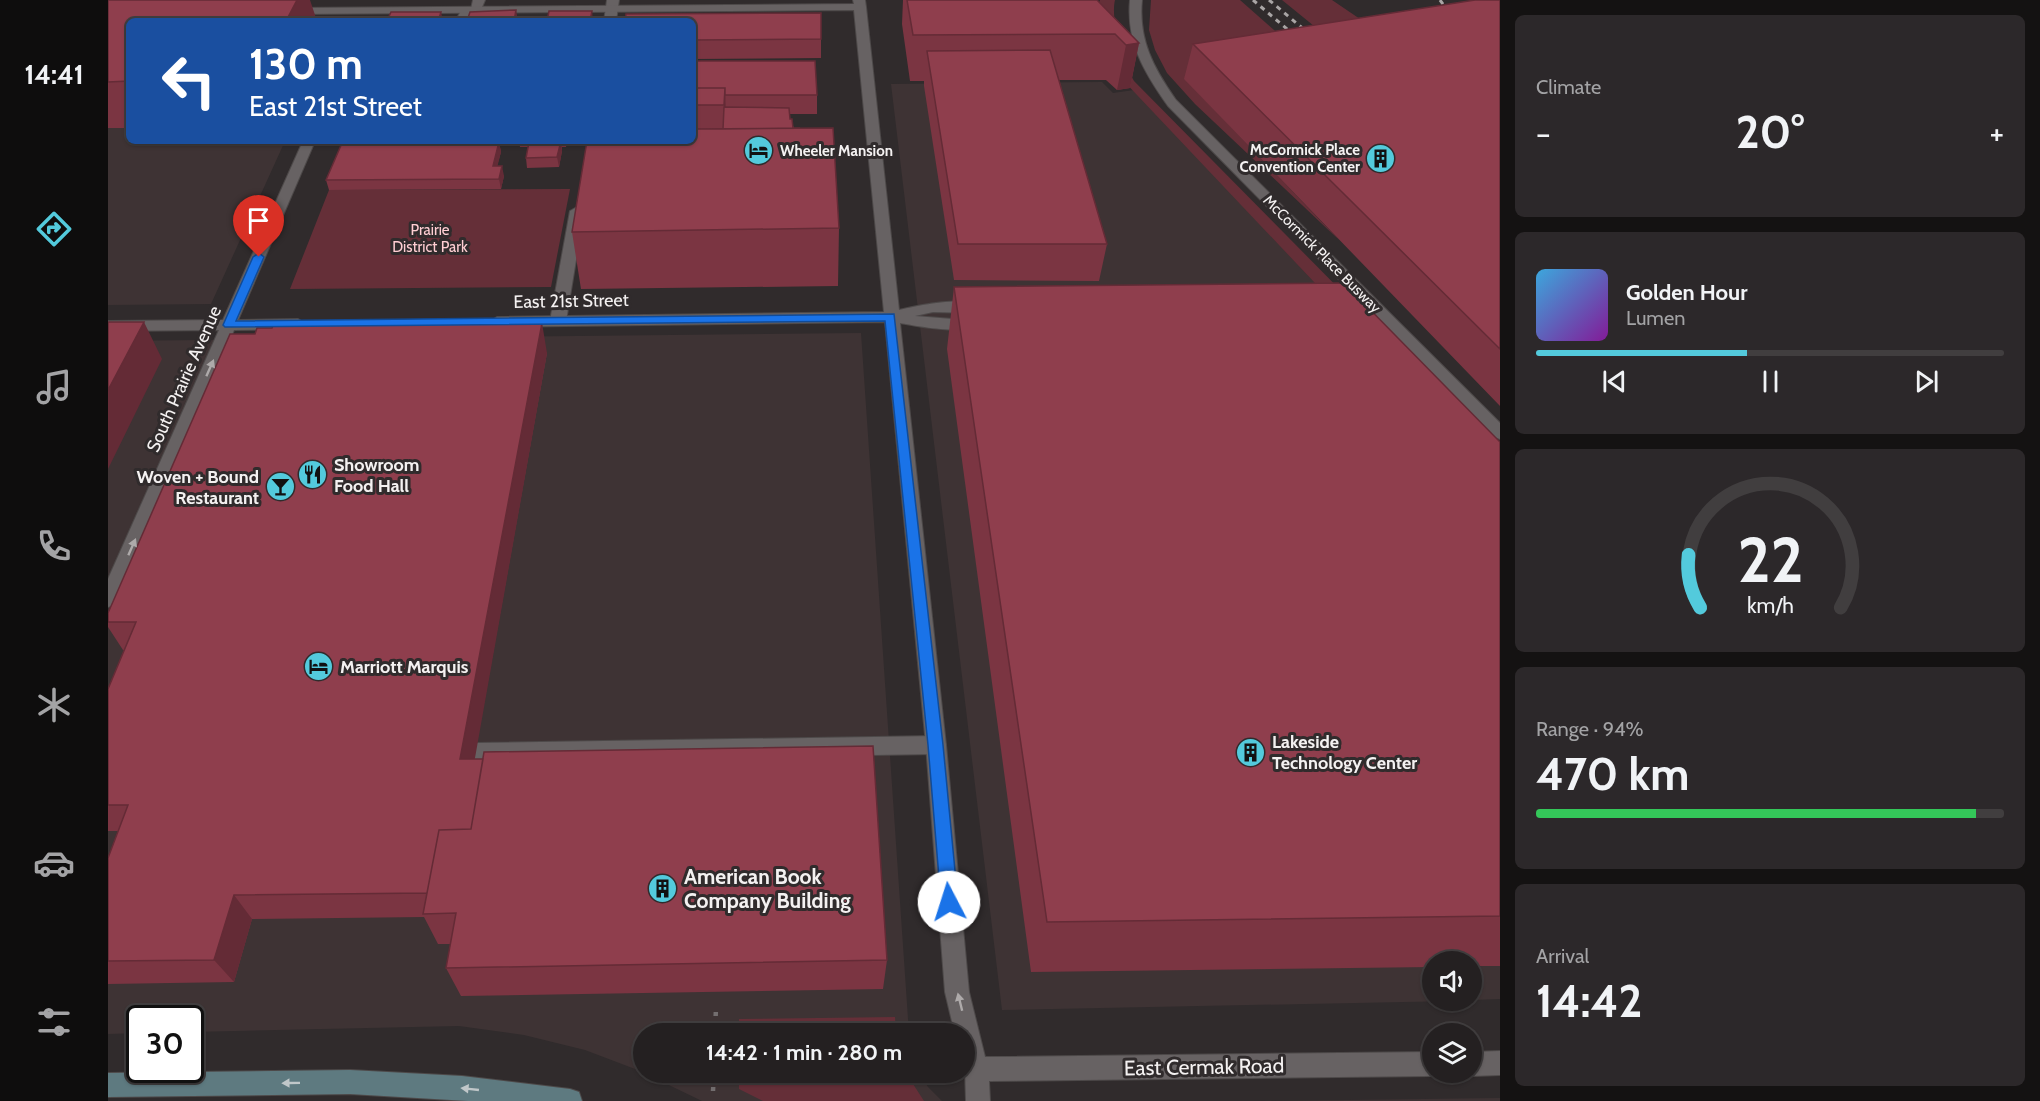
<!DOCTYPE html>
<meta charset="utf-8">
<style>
:root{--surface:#242021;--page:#2c282a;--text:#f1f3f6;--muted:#a3a3a5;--line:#413e3f;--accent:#53cadc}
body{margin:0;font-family:Cabin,sans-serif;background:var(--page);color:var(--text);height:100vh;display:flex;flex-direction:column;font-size:22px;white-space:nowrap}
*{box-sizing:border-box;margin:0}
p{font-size:20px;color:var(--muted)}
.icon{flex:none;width:33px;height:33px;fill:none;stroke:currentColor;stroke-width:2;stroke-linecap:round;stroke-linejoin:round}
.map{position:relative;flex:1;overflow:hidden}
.sheet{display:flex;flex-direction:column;gap:15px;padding:15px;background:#141212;width:540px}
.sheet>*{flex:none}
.hud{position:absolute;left:18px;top:18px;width:570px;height:126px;border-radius:9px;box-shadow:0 2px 4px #0004,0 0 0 2px var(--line);background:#1a4fa0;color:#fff;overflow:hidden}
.tools{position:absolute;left:1314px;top:951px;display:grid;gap:12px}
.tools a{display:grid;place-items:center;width:60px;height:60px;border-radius:50%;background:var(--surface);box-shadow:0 2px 4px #0004,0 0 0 2px var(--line);font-size:30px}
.speed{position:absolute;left:18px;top:1005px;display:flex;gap:12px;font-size:30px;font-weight:700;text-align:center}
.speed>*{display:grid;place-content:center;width:78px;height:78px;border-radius:50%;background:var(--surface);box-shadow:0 2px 4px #0004,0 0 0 2px var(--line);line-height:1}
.speed .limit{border:3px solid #111;border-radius:9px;background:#fff;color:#111}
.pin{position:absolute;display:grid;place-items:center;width:51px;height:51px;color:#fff;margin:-62px -26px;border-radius:50% 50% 50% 0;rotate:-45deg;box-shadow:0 0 6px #0007}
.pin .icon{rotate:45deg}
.me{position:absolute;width:66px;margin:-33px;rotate:355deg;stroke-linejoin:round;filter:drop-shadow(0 0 4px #0008)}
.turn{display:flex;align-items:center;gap:21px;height:126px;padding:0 24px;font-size:27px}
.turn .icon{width:78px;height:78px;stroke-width:2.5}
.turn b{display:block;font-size:42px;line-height:51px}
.big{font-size:45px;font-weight:700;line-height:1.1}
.sheet .tile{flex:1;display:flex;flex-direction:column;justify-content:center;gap:9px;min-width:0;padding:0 21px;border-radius:9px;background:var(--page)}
.sheet .dial{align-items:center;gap:0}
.dial svg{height:156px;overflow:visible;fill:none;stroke:var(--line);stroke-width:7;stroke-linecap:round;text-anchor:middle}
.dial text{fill:var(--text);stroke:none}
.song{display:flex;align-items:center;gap:18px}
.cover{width:72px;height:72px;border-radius:9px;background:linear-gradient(135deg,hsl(200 70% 55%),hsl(290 70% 35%))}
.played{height:6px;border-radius:3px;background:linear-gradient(90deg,var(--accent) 45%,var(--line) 45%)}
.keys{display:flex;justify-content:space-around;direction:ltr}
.heat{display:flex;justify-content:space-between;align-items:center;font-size:33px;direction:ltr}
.charge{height:9px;border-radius:4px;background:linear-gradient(90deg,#34c759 94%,var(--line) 0)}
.trip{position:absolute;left:525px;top:1023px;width:342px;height:60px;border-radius:30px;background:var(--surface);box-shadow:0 2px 4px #0004,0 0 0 2px var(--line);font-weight:700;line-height:60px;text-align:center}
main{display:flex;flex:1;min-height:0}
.menu{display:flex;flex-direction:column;width:108px;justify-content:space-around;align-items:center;background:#0e0d0d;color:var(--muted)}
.menu .icon{width:42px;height:42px}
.menu .current{color:var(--accent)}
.menu b{font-size:27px;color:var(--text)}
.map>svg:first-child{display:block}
</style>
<main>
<nav class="menu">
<b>14:41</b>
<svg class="icon current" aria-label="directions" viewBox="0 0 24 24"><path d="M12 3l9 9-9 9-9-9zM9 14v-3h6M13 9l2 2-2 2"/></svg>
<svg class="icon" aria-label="music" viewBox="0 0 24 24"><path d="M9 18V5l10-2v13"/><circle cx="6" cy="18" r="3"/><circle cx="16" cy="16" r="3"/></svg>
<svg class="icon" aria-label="phone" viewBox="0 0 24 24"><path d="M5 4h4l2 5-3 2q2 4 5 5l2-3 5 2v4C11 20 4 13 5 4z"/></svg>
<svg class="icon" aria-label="climate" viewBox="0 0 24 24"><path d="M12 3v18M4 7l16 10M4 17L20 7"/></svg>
<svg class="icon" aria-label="car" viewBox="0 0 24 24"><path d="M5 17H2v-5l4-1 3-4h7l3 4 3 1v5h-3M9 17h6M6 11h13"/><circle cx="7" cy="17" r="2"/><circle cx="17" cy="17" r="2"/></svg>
<svg class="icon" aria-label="filters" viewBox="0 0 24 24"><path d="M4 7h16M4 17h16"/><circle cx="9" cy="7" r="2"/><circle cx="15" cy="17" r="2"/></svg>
</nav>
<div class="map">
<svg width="1392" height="1101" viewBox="0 0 1392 1101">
<rect width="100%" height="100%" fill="#302b2c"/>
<path fill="#3e3334" d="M994 82 1005 93 1026 90 1240 318 1392 462V999L1364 1000V962H1324V1000L1345 1001 894 1010 783 84Z
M21 100V141H177L103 304 0 305V101Z
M753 333 801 1033 536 1034 535 1072 477 1050 416 1035 351 1026 83 1032 82 1018H32L31 1033 0 1034V341Z
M536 1073H811L820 1087 834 1101H594Z
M1392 1098V1101H1152Z"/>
<path fill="#652f38" d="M992 0H1007C1002 21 1016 62 1026 81L1257 315 1240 318 960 22 990 6Z
M1043 0H1132L1199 59 1077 79 1231 240 1087 104 1059 73 1047 50 1041 30Z
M1174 0H1224L1252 19 1238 52Z
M462 189 443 287 182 289 221 190Z
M787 1017 788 1033H631V1019Z
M631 1073H798L816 1101H655L631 1089Z"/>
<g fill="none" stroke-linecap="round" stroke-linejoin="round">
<defs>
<path id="service" d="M365 0H377L372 12 363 11 360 21H348L354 8 363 9Z
M499 0H511L508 21H496Z
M1022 0H1034C1030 40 1046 69 1068 100L1392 423V439L1386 437 1060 106C1036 72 1018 42 1022 0Z
M469 207 476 211 458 321 450 326 442 321 462 211Z
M828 736 835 739 838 745 835 751 828 754 368 761 361 758 358 752 361 746 368 743Z"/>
<path id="minor" d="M745 0H757L758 7 791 310C807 306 862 294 874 308L866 313 825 312 807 316 869 321 872 324C862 336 808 326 792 323L838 745 861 992 877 1057 1324 1052V1072L1333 1073 1324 1076 881 1081 882 1101H858L856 1034H847L837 992 818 745 777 322 389 327 381 322 389 317 776 312 746 10 181 14 175 11 181 8 746 4Z
M195 141H207L130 320 190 319 198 324 190 329 126 330 9 600 7 605 0 607V579L111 330 0 331V321L115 320Z
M1392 1051V1075L1364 1076 1355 1073 1364 1072V1052Z"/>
<path id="secondary" d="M242 1070 354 1076 462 1089 471 1092 474 1101H360L242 1094 0 1097V1073Z"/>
</defs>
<use href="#service" stroke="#4d4949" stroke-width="2"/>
<use href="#minor" stroke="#4d4949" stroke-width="2"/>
<use href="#secondary" stroke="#4d4949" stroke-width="2"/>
<path stroke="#736e6f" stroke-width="4.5" stroke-dasharray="4 5" stroke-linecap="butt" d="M607 1034 608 1007
M605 1091 606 1072"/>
<use href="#service" fill="#676263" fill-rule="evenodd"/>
<use href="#minor" fill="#676263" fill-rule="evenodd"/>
<use href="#secondary" fill="#5e7a80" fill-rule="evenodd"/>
<path stroke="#a9a5a5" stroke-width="3" stroke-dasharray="5 5" stroke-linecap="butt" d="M1145 0 1193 41
M1161 0 1205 37
M1332 0 1346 19"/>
</g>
<path fill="#7b3542" d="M0 0 21 21V128H0Z
M795 0H989L1031 43 1022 88 1009 90 998 80H951L999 244 991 281 846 280 816 86V81H802L794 24Z
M1392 0V406L1076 79 1085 44Z
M713 13V58L585 59V21Z
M585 61 709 95V114H682V119L731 228 730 286 473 289 464 232 585 141Z
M266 141H370L369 143 391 142 393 152 389 166 396 176 393 189 221 190 218 180 266 143Z
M411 141H459L458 147H454V151L451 167 419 168 418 158 420 147H412Z
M846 287 1392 442V966H1364V962H1324V967L923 972 839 349Z
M414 321V324L439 353 366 759 779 960 775 989 353 996 338 968 343 944H330L316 917 144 919 126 982 0 984V858L10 831H0V689L16 650H15L0 627V613L147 334Z"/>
<path fill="#642b36" d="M189 0H202L209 21H178Z
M408 10 410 21H406Z
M484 11 485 21H482Z
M333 12 335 21H330Z
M1031 43 1022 88 1009 90 1018 45Z
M617 88 618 116 617 133 616 105Z
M453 141 454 151 451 167 449 157Z
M391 142 393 152 387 176 385 166Z
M394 166 396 176 393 189 391 179Z
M36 322 54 359 0 469V390Z
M434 323 439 353 362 786 352 759Z
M126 895 144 919 126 982 106 960Z"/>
<path fill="#8f3e4d" stroke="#642b36" stroke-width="1.5" d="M0 0H189L178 21H21V81L0 82Z
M799 0H989L1031 43 1018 45 1007 34 805 35Z
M1367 0H1392V349L1085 44Z
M408 10 406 21H359L362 12Z
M441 11H484L482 21H439Z
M283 12H333L330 21H279Z
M713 13V39L585 40V21H517L518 14Z
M942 50 999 244H850L819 51Z
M585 61H707L709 95H617V88H585Z
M585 88H617L616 105H585Z
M616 107 681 108 682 119H684L685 128H692L615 129Z
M725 128 731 228 464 232 479 141H585V129Z
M453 141 449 157 418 158 421 142Z
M391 142 385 166H394L391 179 218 180 234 143Z
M1236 283 1392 442V916L939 922 846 287Z
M414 321 413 324 434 323 352 759H375L363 829 331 830 319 893 126 895 106 960 0 961V858L20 805H0V689L28 622H0V613L122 334H147L149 328H164L166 323Z
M0 322H36L0 390Z
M765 746 779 960 338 968 348 913 315 914 331 830 363 829 376 752Z"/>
<defs><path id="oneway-solid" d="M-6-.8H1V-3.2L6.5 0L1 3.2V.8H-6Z" transform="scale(1.5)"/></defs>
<g fill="#aeaaaa">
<use href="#oneway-solid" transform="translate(102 368) rotate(-66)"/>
<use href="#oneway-solid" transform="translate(24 547) rotate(-66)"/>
<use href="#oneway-solid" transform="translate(852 1002) rotate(-104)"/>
</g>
<g fill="#c0c7c9">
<use href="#oneway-solid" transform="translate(183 1083) rotate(179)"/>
<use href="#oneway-solid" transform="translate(362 1089) rotate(-174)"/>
</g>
<path fill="#1a73e8" stroke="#114b97" stroke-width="1.5" d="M151 253 156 257 128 321 786 314 835 745 850 902 847 908 841 910 835 908 833 902 820 745 777 321 117 327 115 325 145 257Z"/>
<defs>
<symbol id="hotel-disc" viewBox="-11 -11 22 22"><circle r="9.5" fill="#53cadc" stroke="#302b2c"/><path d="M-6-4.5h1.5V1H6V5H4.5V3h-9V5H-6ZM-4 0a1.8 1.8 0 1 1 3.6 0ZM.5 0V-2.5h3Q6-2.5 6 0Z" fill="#111"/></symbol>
<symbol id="building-disc" viewBox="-11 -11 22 22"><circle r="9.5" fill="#53cadc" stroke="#302b2c"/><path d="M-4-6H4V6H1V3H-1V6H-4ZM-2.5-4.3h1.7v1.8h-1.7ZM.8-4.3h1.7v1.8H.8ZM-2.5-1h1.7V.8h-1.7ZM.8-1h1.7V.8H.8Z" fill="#111"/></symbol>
<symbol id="restaurant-disc" viewBox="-11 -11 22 22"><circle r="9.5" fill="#53cadc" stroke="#302b2c"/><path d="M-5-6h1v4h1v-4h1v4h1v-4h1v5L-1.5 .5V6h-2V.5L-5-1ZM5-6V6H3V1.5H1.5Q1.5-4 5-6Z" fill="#111"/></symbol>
<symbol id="bar-disc" viewBox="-11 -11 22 22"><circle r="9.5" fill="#53cadc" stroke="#302b2c"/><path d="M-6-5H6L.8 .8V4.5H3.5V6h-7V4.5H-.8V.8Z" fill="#111"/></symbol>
</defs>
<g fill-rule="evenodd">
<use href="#hotel-disc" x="634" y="134" width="33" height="33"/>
<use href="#building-disc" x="1256" y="142" width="33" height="33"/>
<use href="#restaurant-disc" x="188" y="458" width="33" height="33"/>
<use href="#bar-disc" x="156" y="470" width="33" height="33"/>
<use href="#hotel-disc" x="194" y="650" width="33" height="33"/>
<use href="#building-disc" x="1126" y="736" width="33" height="33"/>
<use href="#building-disc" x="538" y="872" width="33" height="33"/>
</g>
<g text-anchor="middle" stroke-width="6" stroke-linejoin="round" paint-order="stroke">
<g font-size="15" font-weight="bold" fill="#f4f1f1" stroke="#302b2c" text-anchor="end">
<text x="1252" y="155">McCormick Place<tspan x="1252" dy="17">Convention Center</tspan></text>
<text x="672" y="156" text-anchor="start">Wheeler Mansion</text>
</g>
<g font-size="15" fill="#ffced3" stroke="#302b2c">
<text x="322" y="235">Prairie<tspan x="322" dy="17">District Park</tspan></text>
</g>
<g font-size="15" fill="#f4f1f1" stroke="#302b2c">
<text transform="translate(1214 254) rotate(45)" y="5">McCormick Place Busway</text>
</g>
<g font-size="18" fill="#f4f1f1" stroke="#302b2c">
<text transform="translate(463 301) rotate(-1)" y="6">East 21st Street</text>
<text transform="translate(76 379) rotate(-66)" y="6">South Prairie Avenue</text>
</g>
<g font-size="18" font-weight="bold" fill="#f4f1f1" stroke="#302b2c" text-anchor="start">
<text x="226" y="471">Showroom<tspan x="226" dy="21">Food Hall</tspan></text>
<text x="151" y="483" text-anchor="end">Woven + Bound<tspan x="151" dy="21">Restaurant</tspan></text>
<text x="232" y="673">Marriott Marquis</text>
<text x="1164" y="748">Lakeside<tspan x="1164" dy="21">Technology Center</tspan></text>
</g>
<g font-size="21" font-weight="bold" fill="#f4f1f1" stroke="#302b2c" text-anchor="start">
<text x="576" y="884">American Book<tspan x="576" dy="24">Company Building</tspan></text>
</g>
<g font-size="21" fill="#f4f1f1" stroke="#302b2c">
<text transform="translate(1096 1067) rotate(-1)" y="7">East Cermak Road</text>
</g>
</g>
</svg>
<div class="tools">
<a><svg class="icon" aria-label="sound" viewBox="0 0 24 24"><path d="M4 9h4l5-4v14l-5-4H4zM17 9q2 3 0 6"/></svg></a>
<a><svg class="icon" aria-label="layers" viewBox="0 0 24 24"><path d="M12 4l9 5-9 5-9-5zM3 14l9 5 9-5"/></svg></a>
</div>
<div class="speed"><div class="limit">30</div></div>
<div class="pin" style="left:151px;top:257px;background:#d93025"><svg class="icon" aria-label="arrive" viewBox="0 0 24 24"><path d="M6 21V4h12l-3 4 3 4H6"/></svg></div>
<svg class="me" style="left:841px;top:902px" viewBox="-20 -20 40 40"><circle r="19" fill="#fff"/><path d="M0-13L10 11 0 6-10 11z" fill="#1a73e8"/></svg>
<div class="trip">14:42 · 1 min · 280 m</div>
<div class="hud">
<div class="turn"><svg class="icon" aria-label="left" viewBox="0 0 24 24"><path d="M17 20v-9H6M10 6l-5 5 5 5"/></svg><div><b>130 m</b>East 21st Street</div></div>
</div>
</div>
<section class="sheet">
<div class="tile"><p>Climate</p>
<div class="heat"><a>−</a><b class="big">20°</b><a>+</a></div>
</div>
<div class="tile">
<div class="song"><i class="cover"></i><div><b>Golden Hour</b><p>Lumen</p></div></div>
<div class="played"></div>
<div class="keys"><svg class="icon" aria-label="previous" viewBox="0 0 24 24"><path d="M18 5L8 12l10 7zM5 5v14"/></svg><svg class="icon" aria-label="pause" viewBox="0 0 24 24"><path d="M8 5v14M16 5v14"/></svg><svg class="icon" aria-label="next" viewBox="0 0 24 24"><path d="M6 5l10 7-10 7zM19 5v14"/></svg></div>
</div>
<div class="tile dial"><svg viewBox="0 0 100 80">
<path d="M14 69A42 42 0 1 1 86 69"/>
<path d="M14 69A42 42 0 0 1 8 42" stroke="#53cadc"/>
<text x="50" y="56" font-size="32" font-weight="700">22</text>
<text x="50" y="72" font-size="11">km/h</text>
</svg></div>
<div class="tile"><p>Range · 94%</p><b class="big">470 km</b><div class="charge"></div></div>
<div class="tile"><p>Arrival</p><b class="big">14:42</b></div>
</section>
</main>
